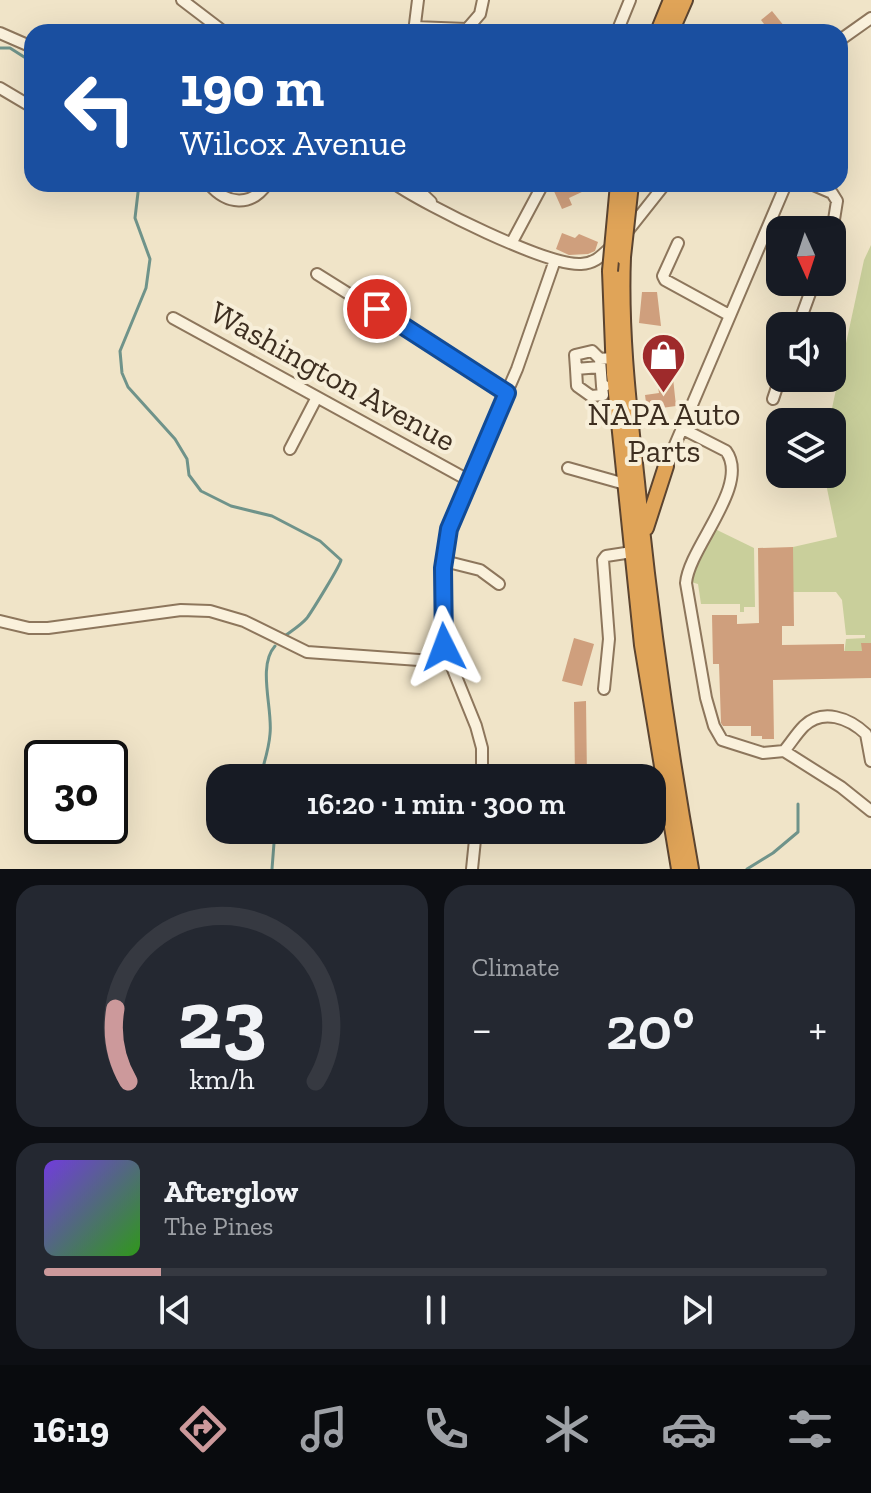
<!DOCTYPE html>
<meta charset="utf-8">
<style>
:root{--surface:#171b24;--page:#242831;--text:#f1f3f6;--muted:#9ea1a6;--line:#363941;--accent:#cc999b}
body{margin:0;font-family:"Zilla Slab",serif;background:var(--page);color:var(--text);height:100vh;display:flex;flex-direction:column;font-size:30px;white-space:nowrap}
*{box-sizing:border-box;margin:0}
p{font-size:26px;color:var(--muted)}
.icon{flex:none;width:44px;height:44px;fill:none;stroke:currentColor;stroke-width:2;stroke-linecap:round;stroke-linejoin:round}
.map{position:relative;height:869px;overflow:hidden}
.drawer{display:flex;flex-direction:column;gap:16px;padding:16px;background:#0d0f14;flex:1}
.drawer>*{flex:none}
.banner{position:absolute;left:24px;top:24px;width:824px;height:168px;border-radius:24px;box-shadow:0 8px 32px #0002;background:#1a4fa0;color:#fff;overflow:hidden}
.needle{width:52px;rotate:177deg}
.buttons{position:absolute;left:766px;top:216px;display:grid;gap:16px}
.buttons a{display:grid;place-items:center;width:80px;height:80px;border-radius:16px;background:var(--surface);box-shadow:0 8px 32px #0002;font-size:40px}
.speed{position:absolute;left:24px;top:740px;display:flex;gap:16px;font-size:40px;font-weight:700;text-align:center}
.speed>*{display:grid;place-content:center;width:104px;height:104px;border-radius:50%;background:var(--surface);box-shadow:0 8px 32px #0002;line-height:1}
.speed .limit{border:4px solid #111;border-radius:12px;background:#fff;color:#111}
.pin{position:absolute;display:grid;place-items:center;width:68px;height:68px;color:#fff;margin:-34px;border:4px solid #fff;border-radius:50%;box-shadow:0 2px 8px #0007}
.me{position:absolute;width:88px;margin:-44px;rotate:357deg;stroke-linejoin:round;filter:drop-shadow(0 0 6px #0008)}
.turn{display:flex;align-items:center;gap:28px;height:168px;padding:0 24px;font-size:36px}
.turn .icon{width:104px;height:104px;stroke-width:2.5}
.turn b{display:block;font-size:56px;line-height:68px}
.big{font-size:60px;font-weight:600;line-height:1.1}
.drawer .tile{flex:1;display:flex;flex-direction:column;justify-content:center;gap:12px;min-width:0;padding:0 28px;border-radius:24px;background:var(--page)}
.drawer .dial{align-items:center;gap:0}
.dial svg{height:208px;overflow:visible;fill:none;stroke:var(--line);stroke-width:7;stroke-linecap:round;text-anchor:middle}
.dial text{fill:var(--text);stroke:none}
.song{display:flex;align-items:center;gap:24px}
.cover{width:96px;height:96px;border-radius:12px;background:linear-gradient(135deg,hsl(260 70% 55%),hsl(110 70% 35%))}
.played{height:8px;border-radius:4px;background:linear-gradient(90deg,var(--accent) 15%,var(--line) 15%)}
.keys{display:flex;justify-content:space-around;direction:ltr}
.heat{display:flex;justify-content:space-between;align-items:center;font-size:44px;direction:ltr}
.drawer .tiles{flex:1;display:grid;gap:16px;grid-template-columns:1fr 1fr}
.tile:last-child{grid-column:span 2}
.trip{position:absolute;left:206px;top:764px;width:460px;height:80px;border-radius:24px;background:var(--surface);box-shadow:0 8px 32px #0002;font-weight:600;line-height:80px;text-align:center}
.tabs{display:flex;height:128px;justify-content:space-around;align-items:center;background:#090b0e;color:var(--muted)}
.tabs .icon{width:56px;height:56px}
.tabs .on{color:var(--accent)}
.tabs b{font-size:36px;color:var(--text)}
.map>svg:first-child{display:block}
</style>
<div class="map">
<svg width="871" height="869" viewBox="0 0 871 869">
<rect width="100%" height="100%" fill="#f0e4c8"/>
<path fill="#c9cf9b" d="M871 245V643L862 644V651L844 655 846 639 865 638V635H846L842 600 836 592H793V547L837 537 824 474H832V422H829L864 260Z
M715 529 754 548 755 607H744V612H740V604H701L698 584 691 582 692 571Z"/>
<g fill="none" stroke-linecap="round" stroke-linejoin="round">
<path stroke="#6f938a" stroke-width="3" d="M0 48H10L32 62
M139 184 135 218 150 259 146 288 120 351 122 373 128 387 175 439 187 459 189 475 201 491 231 506 272 516 320 541 341 560C340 566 312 611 307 618 301 625 293 630 286 635
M260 778C264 763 269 749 270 734 273 709 257 666 275 646
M272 869 275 830
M747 869 773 853 798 832V804"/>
</g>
<path fill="#cf9f7d" d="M772 11 789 32H753L764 24 761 20Z
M563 184H599L569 198 572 205 562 209 553 189Z
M562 233 575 238 579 234 598 242 595 251 588 254 569 255 556 249Z
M642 292H657L661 326 639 323Z
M673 378 676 406 647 410 645 395 659 393 658 387 666 386 665 379Z
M793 547 794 626H782V645L844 644V651H862L861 643H871V678L773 680 774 739H762V736H751V726H723L721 723 719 664H713L712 615H737V624L759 623 758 548Z
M574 638 594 644 582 686 562 681Z
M586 701 587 778H575L574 702Z"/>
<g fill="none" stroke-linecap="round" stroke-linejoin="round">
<defs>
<path id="minor" d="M182 0 224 32
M414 27 467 29 480 14 483 0
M414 32 418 0
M617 32 630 0
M0 33 32 47
M840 40 871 18
M0 88 32 107
M209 184C227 205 251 207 267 184
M395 184C425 205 547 266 581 264 596 263 602 255 612 246
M412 184 431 202
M811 184 832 193 837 201 832 232
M627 232 665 184
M512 242 543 184
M678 243 663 276 665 280 729 315
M317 274 507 393
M173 318 468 480
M798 326 814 282
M600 367 576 369 577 386 591 396 603 395 602 386
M576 369 575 355 592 351 600 359
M605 386H602L600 359 612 358
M773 399 780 378
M681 428 726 451C751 485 689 547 686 583L706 698 714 726 722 740 763 753 784 751 841 787 871 811
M290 449 317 397
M666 466 786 184
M568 468 625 484
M444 561 480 570 499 584
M0 621 29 628H48L181 610 210 611 244 621 307 652 447 662
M604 689 609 639 603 560 606 556 632 552
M784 751C791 743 796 734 804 726 823 708 849 718 866 734L871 761
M482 778V748L476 726 444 647 443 568 453 517 517 369 555 260
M652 805 667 802
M472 869 476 830"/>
<path id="highway" d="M658 32 671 0
M671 32 685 0
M623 257C620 332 629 407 637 482 650 612 668 740 691 869
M610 271 614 374 642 645 679 869
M646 528 666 466"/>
</defs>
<use href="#minor" stroke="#8d765c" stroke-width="14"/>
<use href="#highway" stroke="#5b4430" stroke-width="18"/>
<use href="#minor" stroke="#faf1dc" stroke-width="10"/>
<use href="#highway" stroke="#e0a458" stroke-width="14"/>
<defs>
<path id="highway-bridge" d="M623 257 631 184
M610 271 618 184"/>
</defs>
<use href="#highway-bridge" stroke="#5b4430" stroke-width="18" stroke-linecap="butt"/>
<use href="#highway-bridge" stroke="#e0a458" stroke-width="14"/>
</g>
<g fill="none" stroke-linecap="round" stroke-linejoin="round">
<defs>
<path id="route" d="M377 309 507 393 449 529 443 568 444 647"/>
</defs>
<use href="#route" stroke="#114b97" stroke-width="20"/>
<use href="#route" stroke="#1a73e8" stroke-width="14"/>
</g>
<defs>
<symbol id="shop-pin" viewBox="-11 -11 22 30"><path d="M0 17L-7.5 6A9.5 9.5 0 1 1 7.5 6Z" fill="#9e2a2b" stroke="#f7eed8"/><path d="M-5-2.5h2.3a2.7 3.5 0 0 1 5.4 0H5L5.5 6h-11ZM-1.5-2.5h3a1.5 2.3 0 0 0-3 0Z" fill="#fff"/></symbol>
</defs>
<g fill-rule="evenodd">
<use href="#shop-pin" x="638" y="330" width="51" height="69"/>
</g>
<g text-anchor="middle" stroke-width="8" stroke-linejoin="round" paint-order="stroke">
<g font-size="32" fill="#3d2e20" stroke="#f7eed8">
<text transform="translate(333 376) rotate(29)" y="11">Washington Avenue</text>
</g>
<g font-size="32" fill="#3d2e20" stroke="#f7eed8">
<text x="664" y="425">NAPA Auto<tspan x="664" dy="37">Parts</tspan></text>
</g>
</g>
</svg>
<div class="buttons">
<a><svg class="needle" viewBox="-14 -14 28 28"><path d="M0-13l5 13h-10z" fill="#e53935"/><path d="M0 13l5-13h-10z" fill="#9ea1a6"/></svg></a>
<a><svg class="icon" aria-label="sound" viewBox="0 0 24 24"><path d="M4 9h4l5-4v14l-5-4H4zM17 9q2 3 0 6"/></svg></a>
<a><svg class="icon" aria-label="layers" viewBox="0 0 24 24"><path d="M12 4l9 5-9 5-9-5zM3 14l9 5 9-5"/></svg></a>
</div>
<div class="speed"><div class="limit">30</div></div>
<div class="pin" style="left:377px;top:309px;background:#d93025"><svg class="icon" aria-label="arrive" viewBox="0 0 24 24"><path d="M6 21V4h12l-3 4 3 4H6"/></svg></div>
<svg class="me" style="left:444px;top:647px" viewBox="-20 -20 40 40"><path d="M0-17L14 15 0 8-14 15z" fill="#1a73e8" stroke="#fff" stroke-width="4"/></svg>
<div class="trip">16:20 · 1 min · 300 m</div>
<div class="banner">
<div class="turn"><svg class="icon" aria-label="left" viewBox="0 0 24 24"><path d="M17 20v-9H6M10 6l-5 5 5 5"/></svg><div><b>190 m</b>Wilcox Avenue</div></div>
</div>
</div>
<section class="drawer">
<div class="tiles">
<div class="tile dial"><svg viewBox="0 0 100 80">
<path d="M14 69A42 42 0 1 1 86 69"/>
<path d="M14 69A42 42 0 0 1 9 41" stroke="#cc999b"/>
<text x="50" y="56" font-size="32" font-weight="700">23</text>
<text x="50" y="72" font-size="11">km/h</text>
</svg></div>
<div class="tile"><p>Climate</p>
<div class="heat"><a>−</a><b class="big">20°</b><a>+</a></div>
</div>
<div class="tile">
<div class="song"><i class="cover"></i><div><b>Afterglow</b><p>The Pines</p></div></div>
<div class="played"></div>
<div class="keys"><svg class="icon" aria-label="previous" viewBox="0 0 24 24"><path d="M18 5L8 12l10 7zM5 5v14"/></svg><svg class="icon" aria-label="pause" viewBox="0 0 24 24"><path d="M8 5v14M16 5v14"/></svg><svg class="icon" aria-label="next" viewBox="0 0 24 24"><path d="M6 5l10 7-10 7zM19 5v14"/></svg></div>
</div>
</div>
</section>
<nav class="tabs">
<b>16:19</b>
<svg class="icon on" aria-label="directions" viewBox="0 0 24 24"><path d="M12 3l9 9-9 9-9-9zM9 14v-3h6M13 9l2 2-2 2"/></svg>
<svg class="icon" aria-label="music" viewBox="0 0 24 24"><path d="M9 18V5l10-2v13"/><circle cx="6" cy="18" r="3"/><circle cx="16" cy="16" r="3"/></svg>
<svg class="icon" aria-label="phone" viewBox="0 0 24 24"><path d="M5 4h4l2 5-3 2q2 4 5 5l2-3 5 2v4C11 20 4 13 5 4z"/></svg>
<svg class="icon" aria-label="climate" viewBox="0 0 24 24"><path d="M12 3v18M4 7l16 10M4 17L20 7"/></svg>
<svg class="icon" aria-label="car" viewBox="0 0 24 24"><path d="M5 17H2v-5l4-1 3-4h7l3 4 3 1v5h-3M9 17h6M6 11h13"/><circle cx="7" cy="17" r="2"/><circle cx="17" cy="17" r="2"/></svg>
<svg class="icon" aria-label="filters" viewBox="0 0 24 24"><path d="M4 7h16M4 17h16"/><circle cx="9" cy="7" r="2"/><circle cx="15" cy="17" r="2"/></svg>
</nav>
